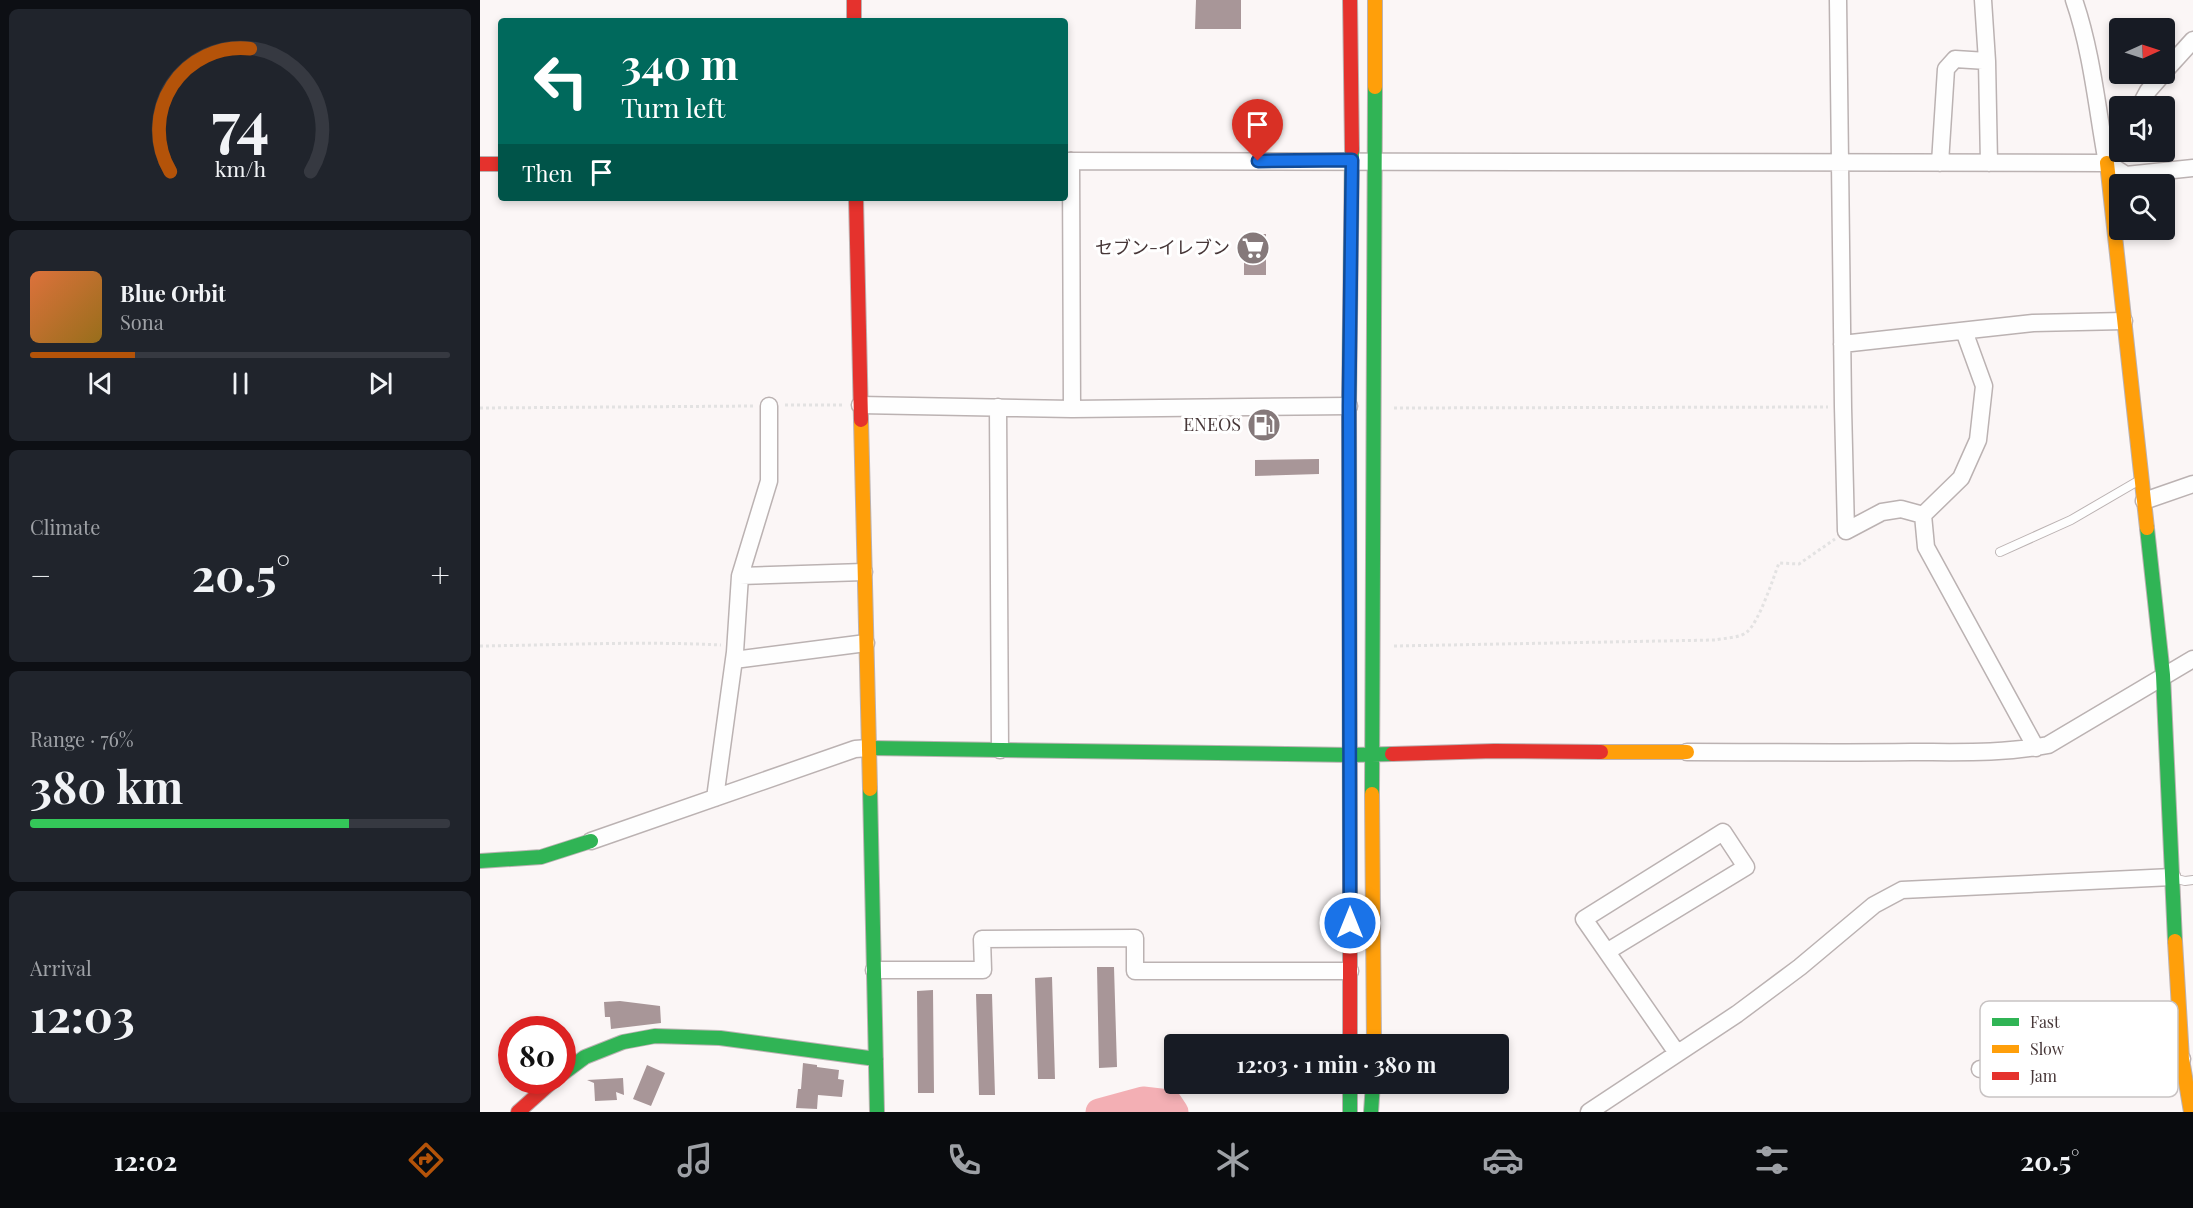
<!DOCTYPE html>
<meta charset="utf-8">
<style>
:root{--surface:#171b24;--page:#20242c;--text:#f1f3f6;--muted:#9ea1a6;--line:#363941;--accent:#b45309}
body{margin:0;font-family:"Playfair Display","Noto Sans JP",serif;background:var(--page);color:var(--text);height:100vh;display:flex;flex-direction:column;font-size:22px;white-space:nowrap}
*{box-sizing:border-box;margin:0}
p{font-size:20px;color:var(--muted)}
.icon{flex:none;width:33px;height:33px;fill:none;stroke:currentColor;stroke-width:2;stroke-linecap:round;stroke-linejoin:round}
.map{position:relative;flex:1;overflow:hidden}
.drawer{display:flex;flex-direction:column;gap:9px;padding:9px;background:#0d0f14;width:480px}
.drawer>*{flex:none}
.hud{position:absolute;left:18px;top:18px;width:570px;height:183px;border-radius:6px;box-shadow:0 3px 9px #0003;background:#00695c;color:#fff;overflow:hidden}
.needle{width:39px;rotate:87deg}
.fabs{position:absolute;left:1629px;top:18px;display:grid;gap:12px}
.fabs a{display:grid;place-items:center;width:66px;height:66px;border-radius:6px;background:var(--surface);box-shadow:0 3px 9px #0003;font-size:30px}
.speed{position:absolute;left:18px;top:1016px;display:flex;gap:12px;font-size:30px;font-weight:700;text-align:center}
.speed>*{display:grid;place-content:center;width:78px;height:78px;border-radius:50%;background:var(--surface);box-shadow:0 3px 9px #0003;line-height:1}
.speed .limit{border:9px solid #d22;background:#fff;color:#111}
.pin{position:absolute;display:grid;place-items:center;width:51px;height:51px;color:#fff;margin:-62px -26px;border-radius:50% 50% 50% 0;rotate:-45deg;box-shadow:0 0 6px #0007}
.pin .icon{rotate:45deg}
.me{position:absolute;width:66px;margin:-33px;rotate:0deg;stroke-linejoin:round;filter:drop-shadow(0 0 4px #0008)}
.turn{display:flex;align-items:center;gap:21px;height:126px;padding:0 24px;font-size:27px}
.turn .icon{width:78px;height:78px;stroke-width:2.5}
.turn b{display:block;font-size:42px;line-height:51px}
.then{display:flex;align-items:center;height:57px;padding:0 24px;background:#0003;gap:12px;font-size:22px}
.big{font-size:45px;font-weight:700;line-height:1.1}
.drawer .tile{flex:1;display:flex;flex-direction:column;justify-content:center;gap:9px;min-width:0;padding:0 21px;border-radius:9px;background:var(--page)}
.drawer .dial{align-items:center;gap:0}
.dial svg{height:156px;overflow:visible;fill:none;stroke:var(--line);stroke-width:7;stroke-linecap:round;text-anchor:middle}
.dial text{fill:var(--text);stroke:none}
.song{display:flex;align-items:center;gap:18px}
.cover{width:72px;height:72px;border-radius:9px;background:linear-gradient(135deg,hsl(20 70% 55%),hsl(40 70% 35%))}
.played{height:6px;border-radius:3px;background:linear-gradient(90deg,var(--accent) 25%,var(--line) 25%)}
.keys{display:flex;justify-content:space-around;direction:ltr}
.heat{display:flex;justify-content:space-between;align-items:center;font-size:33px;direction:ltr}
.charge{height:9px;border-radius:4px;background:linear-gradient(90deg,#34c759 76%,var(--line) 0)}
.trip{position:absolute;left:684px;top:1034px;width:345px;height:60px;border-radius:6px;background:var(--surface);box-shadow:0 3px 9px #0003;font-weight:700;line-height:60px;text-align:center}
.menu{display:flex;height:96px;justify-content:space-around;align-items:center;background:#090b0e;color:var(--muted)}
.menu .icon{width:42px;height:42px}
.menu .active{color:var(--accent)}
.menu b{font-size:27px;color:var(--text)}
main{display:flex;flex:1;min-height:0}
.map>svg:first-child{display:block}
</style>
<main>
<section class="drawer">
<div class="tile dial"><svg viewBox="0 0 100 80">
<path d="M14 69A42 42 0 1 1 86 69"/>
<path d="M14 69A42 42 0 0 1 55 6" stroke="#b45309"/>
<text x="50" y="56" font-size="32" font-weight="700">74</text>
<text x="50" y="72" font-size="11">km/h</text>
</svg></div>
<div class="tile">
<div class="song"><i class="cover"></i><div><b>Blue Orbit</b><p>Sona</p></div></div>
<div class="played"></div>
<div class="keys"><svg class="icon" aria-label="previous" viewBox="0 0 24 24"><path d="M18 5L8 12l10 7zM5 5v14"/></svg><svg class="icon" aria-label="pause" viewBox="0 0 24 24"><path d="M8 5v14M16 5v14"/></svg><svg class="icon" aria-label="next" viewBox="0 0 24 24"><path d="M6 5l10 7-10 7zM19 5v14"/></svg></div>
</div>
<div class="tile"><p>Climate</p>
<div class="heat"><a>−</a><b class="big">20.5°</b><a>+</a></div>
</div>
<div class="tile"><p>Range · 76%</p><b class="big">380 km</b><div class="charge"></div></div>
<div class="tile"><p>Arrival</p><b class="big">12:03</b></div>
</section>
<div class="map">
<svg width="1713" height="1112" viewBox="0 0 1713 1112">
<rect width="100%" height="100%" fill="#fbf6f6"/>
<g fill="none" stroke-linecap="round" stroke-linejoin="round">
<path stroke="#f3afb4" stroke-width="27" d="M619 1112 663 1100 689 1103 695 1112"/>
</g>
<path fill="#a89698" d="M716 0H761V29H715Z
M764 234H786V275H764Z
M839 459V474L775 476V460Z
M617 967H634L637 1067 619 1068Z
M572 977 575 1079H558L555 978Z
M453 990 454 1093H438L437 991Z
M496 994H512L515 1095H499Z
M140 1001 180 1006 181 1023 131 1029 130 1017H125L124 1002Z
M323 1063 337 1065V1067L359 1070 358 1079 364 1080 362 1097 338 1095 337 1109 316 1108 318 1089H321Z
M167 1065 185 1073 171 1106 153 1099Z
M143 1078 144 1095 136 1092 137 1100 115 1101 114 1083 107 1080Z"/>
<g fill="none" stroke-linecap="round" stroke-linejoin="round">
<defs>
<path id="lane" d="M1520 552 1591 520 1658 481
M1693 878 1705 881 1713 880"/>
<path id="street" d="M1358 0 1363 407 1366 531 1402 512 1421 509 1443 515
M1594 0C1612 52 1617 109 1627 163
M1507 61 1509 163
M1684 72 1713 40
M1660 106 1668 91 1683 74
M585 161 1627 163 1646 175 1713 168
M591 161 592 409
M1460 163 1466 69 1475 59 1507 61 1503 0
M1627 163 1640 144
M1484 331 1504 386 1498 440 1481 478 1443 515 1446 547 1556 748
M1362 344 1553 323 1644 321
M380 405 592 409 869 406
M518 407 520 750
M1664 501 1713 484
M260 576 289 481V406
M254 660 386 643
M1207 752C1282 752 1357 753 1431 752 1477 752 1523 754 1568 745L1713 659
M235 798 255 652 260 576 384 572
M111 841 375 749 389 748
M1128 951 1266 867 1243 832 1104 919 1197 1053
M394 970H503L502 939 655 938V971H870
M1500 1069 1702 1059
M1109 1112 1257 1014 1320 967 1394 905 1422 890 1692 877"/>
<path id="fast" d="M1667 528 1683 675 1695 941
M389 748 871 755 912 754
M390 789 397 1112
M892 794 895 87
M870 857 869 406 872 150
M0 861 61 857 111 841
M82 1074 105 1057 143 1042 175 1036 240 1038 396 1059
M870 1083V1112
M891 1112 893 1083"/>
<path id="slow" d="M895 87V0
M1627 163 1667 528
M381 420 390 789
M1121 752H1207
M892 794 894 1044
M1695 941 1702 1059 1711 1112"/>
<path id="jam" d="M374 0V21
M870 0 872 150
M0 164H21
M376 198 381 420
M912 754 1014 751 1121 752
M870 857V1044
M38 1112 74 1080"/>
</defs>
<use href="#lane" stroke="#bbb2b2" stroke-width="10"/>
<use href="#street" stroke="#bbb2b2" stroke-width="19"/>
<use href="#fast" stroke="#bbb2b2" stroke-width="16"/>
<use href="#slow" stroke="#bbb2b2" stroke-width="16"/>
<use href="#jam" stroke="#bbb2b2" stroke-width="16"/>
<path stroke="#e3e2e2" stroke-width="3" stroke-dasharray="3 3" stroke-linecap="butt" d="M305 405H364
M0 408 274 406
M914 408 1348 407
M0 646C80 645 161 641 241 645
M914 646 1235 640C1244 638 1260 638 1267 632 1279 622 1293 579 1299 563L1319 564 1355 539"/>
<use href="#lane" stroke="#fefefe" stroke-width="8"/>
<use href="#street" stroke="#fefefe" stroke-width="16"/>
<use href="#fast" stroke="#30b455" stroke-width="14"/>
<use href="#slow" stroke="#ff9f0a" stroke-width="14"/>
<use href="#jam" stroke="#e5322d" stroke-width="14"/>
</g>
<g fill="none" stroke-linecap="round" stroke-linejoin="round">
<defs>
<path id="route" d="M778 161 872 160 869 406 870 923"/>
</defs>
<use href="#route" stroke="#114b97" stroke-width="15"/>
<use href="#route" stroke="#1a73e8" stroke-width="10"/>
</g>
<defs>
<symbol id="supermarket-disc" viewBox="-11 -11 22 22"><circle r="9.5" fill="#85797a" stroke="#fff"/><path d="M-6-5.5h2.5l.6 2H6L4.5 2H-2.5L-4.4-4H-6ZM-1.5 3.2a1.3 1.3 0 1 0 .1 0ZM3 3.2a1.3 1.3 0 1 0 .1 0Z" fill="#fff"/></symbol>
<symbol id="fuel-disc" viewBox="-11 -11 22 22"><circle r="9.5" fill="#85797a" stroke="#fff"/><path d="M-5.5-6h7V0h2V4h1.3V-2.5L3-4.5l.8-.8L6-3V5H2.5V1h-1V6h-7ZM-4.2-4.7v3.2H.2V-4.7Z" fill="#fff"/></symbol>
</defs>
<g fill-rule="evenodd">
<use href="#supermarket-disc" x="754" y="229" width="38" height="38"/>
<use href="#fuel-disc" x="765" y="406" width="38" height="38"/>
</g>
<g text-anchor="middle" stroke-width="6" stroke-linejoin="round" paint-order="stroke">
<g font-size="18" fill="#463637" stroke="#fff" text-anchor="end">
<text x="750" y="254">セブン-イレブン</text>
<text x="761" y="431">ENEOS</text>
</g>
</g>
<rect x="1500" y="1001" width="198" height="96" rx="9" fill="#fff" stroke="#c8c3c3" stroke-width="1.5"/>
<rect x="1512" y="1018" width="27" height="8" fill="#30b455"/>
<rect x="1512" y="1045" width="27" height="8" fill="#ff9f0a"/>
<rect x="1512" y="1072" width="27" height="8" fill="#e5322d"/>
<g font-size="16" fill="#463637">
<text x="1550" y="1028">Fast</text>
<text x="1550" y="1055">Slow</text>
<text x="1550" y="1082">Jam</text>
</g>
</svg>
<div class="fabs">
<a><svg class="needle" viewBox="-14 -14 28 28"><path d="M0-13l5 13h-10z" fill="#e53935"/><path d="M0 13l5-13h-10z" fill="#9ea1a6"/></svg></a>
<a><svg class="icon" aria-label="sound" viewBox="0 0 24 24"><path d="M4 9h4l5-4v14l-5-4H4zM17 9q2 3 0 6"/></svg></a>
<a><svg class="icon" aria-label="search" viewBox="0 0 24 24"><circle cx="10" cy="10" r="6"/><path d="M15 15l6 6"/></svg></a>
</div>
<div class="speed"><div class="limit">80</div></div>
<div class="pin" style="left:778px;top:161px;background:#d93025"><svg class="icon" aria-label="arrive" viewBox="0 0 24 24"><path d="M6 21V4h12l-3 4 3 4H6"/></svg></div>
<svg class="me" style="left:870px;top:923px" viewBox="-20 -20 40 40"><circle r="17" fill="#1a73e8" stroke="#fff" stroke-width="3"/><path d="M0-11L8 9 0 5-8 9z" fill="#fff"/></svg>
<div class="trip">12:03 · 1 min · 380 m</div>
<div class="hud">
<div class="turn"><svg class="icon" aria-label="left" viewBox="0 0 24 24"><path d="M17 20v-9H6M10 6l-5 5 5 5"/></svg><div><b>340 m</b>Turn left</div></div>
<div class="then">Then<svg class="icon" aria-label="arrive" viewBox="0 0 24 24"><path d="M6 21V4h12l-3 4 3 4H6"/></svg></div>
</div>
</div>
</main>
<nav class="menu">
<b>12:02</b>
<svg class="icon active" aria-label="directions" viewBox="0 0 24 24"><path d="M12 3l9 9-9 9-9-9zM9 14v-3h6M13 9l2 2-2 2"/></svg>
<svg class="icon" aria-label="music" viewBox="0 0 24 24"><path d="M9 18V5l10-2v13"/><circle cx="6" cy="18" r="3"/><circle cx="16" cy="16" r="3"/></svg>
<svg class="icon" aria-label="phone" viewBox="0 0 24 24"><path d="M5 4h4l2 5-3 2q2 4 5 5l2-3 5 2v4C11 20 4 13 5 4z"/></svg>
<svg class="icon" aria-label="climate" viewBox="0 0 24 24"><path d="M12 3v18M4 7l16 10M4 17L20 7"/></svg>
<svg class="icon" aria-label="car" viewBox="0 0 24 24"><path d="M5 17H2v-5l4-1 3-4h7l3 4 3 1v5h-3M9 17h6M6 11h13"/><circle cx="7" cy="17" r="2"/><circle cx="17" cy="17" r="2"/></svg>
<svg class="icon" aria-label="filters" viewBox="0 0 24 24"><path d="M4 7h16M4 17h16"/><circle cx="9" cy="7" r="2"/><circle cx="15" cy="17" r="2"/></svg>
<b>20.5°</b>
</nav>
